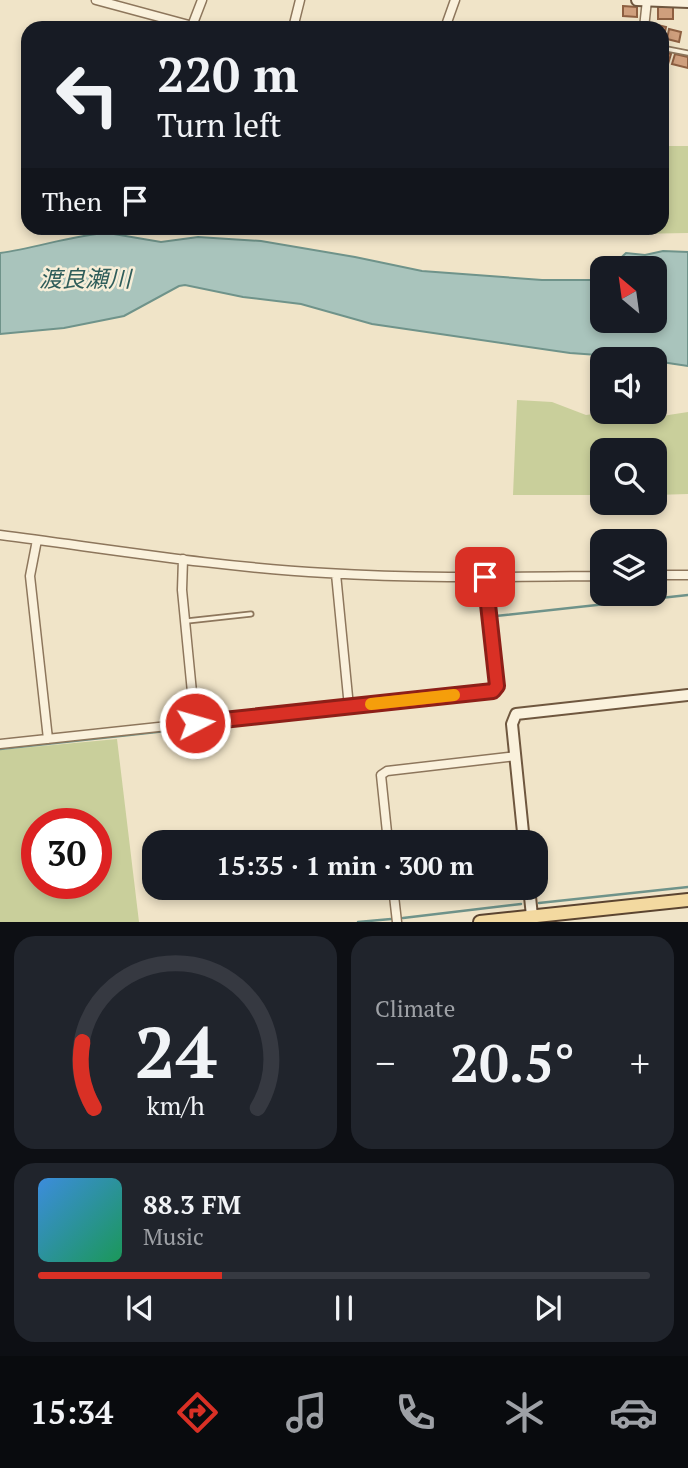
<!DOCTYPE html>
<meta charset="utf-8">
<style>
:root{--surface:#171b24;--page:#20242c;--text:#f1f3f6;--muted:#9ea1a6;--line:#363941;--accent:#d93025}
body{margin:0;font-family:"PT Serif","Noto Sans JP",serif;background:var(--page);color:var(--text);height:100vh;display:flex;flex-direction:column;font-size:26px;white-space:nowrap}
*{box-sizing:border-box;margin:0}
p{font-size:23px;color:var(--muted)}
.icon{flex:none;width:38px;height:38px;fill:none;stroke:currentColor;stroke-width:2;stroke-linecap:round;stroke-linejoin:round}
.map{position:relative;height:922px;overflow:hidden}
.panel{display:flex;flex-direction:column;gap:14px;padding:14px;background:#0d0f14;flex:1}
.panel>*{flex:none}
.banner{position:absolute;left:21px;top:21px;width:648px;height:214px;border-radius:21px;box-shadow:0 4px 10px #0003;background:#171b24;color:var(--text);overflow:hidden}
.needle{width:46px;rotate:331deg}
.controls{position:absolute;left:590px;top:256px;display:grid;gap:14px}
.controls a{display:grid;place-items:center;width:77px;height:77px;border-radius:14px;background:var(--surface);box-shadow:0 4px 10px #0003;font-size:35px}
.speed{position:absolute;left:21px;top:808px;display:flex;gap:14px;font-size:35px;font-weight:700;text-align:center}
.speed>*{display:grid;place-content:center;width:91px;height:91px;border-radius:50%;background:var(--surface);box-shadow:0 4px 10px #0003;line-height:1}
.speed .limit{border:10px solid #d22;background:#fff;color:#111}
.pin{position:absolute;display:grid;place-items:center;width:60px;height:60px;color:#fff;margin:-30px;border-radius:14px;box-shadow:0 4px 10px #0006}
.me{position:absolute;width:77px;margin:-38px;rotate:84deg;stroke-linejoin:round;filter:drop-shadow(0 0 5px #0008)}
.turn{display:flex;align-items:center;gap:24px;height:147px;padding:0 21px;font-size:32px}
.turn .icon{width:91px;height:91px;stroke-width:2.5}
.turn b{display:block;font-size:49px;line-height:60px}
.then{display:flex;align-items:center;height:66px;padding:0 21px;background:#0003;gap:14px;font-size:26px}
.big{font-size:52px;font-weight:700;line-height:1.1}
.panel .widget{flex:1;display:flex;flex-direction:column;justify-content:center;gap:10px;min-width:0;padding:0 24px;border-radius:21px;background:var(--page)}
.panel .dial{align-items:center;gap:0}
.dial svg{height:182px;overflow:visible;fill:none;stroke:var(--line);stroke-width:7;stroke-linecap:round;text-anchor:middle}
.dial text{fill:var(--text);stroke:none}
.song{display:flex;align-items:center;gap:21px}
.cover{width:84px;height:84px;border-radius:10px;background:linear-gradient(135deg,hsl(210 70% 55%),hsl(150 70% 35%))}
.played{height:7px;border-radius:4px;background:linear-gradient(90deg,var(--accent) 30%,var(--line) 30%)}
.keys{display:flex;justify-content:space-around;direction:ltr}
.heat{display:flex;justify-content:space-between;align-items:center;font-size:38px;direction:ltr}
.panel .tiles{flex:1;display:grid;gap:14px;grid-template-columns:1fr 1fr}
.widget:last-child{grid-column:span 2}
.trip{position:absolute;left:142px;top:830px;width:406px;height:70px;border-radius:21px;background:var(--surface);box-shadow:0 4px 10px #0003;font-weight:700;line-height:70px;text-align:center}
.tabs{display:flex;height:112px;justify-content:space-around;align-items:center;background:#090b0e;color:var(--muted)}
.tabs .icon{width:49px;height:49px}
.tabs .current{color:var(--accent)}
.tabs b{font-size:32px;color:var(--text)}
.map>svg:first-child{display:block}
</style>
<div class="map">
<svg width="688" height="922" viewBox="0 0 688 922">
<rect width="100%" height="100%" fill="#f0e4c8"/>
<path fill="#c9cf9b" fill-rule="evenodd" d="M662 146H688V233L632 234 626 229H603L662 228Z
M517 400 552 402 586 415 615 411 662 416 688 412V494L655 495 654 450H602V495H513Z
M117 739 139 922H0V750ZM37 824H96V884H37Z"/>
<path fill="#a9c4bc" stroke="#6f938a" stroke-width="2" d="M108 233 161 242 198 237 261 241 355 257 422 271 542 280H594L602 277V320H654V268H610L626 253 645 255 663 251 688 252V366L655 361 654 359 570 353 372 324 301 304 243 297 185 285 179 286 124 316 64 328 0 334V253C37 248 72 235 108 233Z"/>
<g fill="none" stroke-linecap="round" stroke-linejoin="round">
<path stroke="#6f938a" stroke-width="2.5" d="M494 621 496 616 688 595
M0 749 497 695 502 691 497 649
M539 903 688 887
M403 918 521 904
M358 922 391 919"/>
</g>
<path fill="#cf9f7d" stroke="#8d5f41" stroke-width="2" d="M623 6 637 7V17L623 16Z
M658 7H673V19H658Z
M649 23 666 27 663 41 662 28H648Z
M669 29 681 32 679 42 667 39Z
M662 52 671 54 668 64 662 63Z
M675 54 688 57V68L672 64Z"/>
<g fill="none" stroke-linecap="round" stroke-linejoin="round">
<defs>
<path id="lane" d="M662 48 688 53
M187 621 251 614"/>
<path id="street" d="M96 0 200 28
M192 26 202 0
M293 28 300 0
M445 28 455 0
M644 28 647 0
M0 535C109 549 217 567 326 573 418 579 510 577 602 576
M37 540 30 576 48 739
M183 559 182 590 195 723
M336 574 349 707
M654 575H688
M0 744 493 691 497 686 485 577
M388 842 381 775 387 771 516 756
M393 887 397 922"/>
<path id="secondary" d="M637 0 688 2
M524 842 512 724 516 714 688 695
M529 887 532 916"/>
<path id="primary" d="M480 922 688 900"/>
</defs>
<use href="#lane" stroke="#8d765c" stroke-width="7"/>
<use href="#street" stroke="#8d765c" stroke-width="11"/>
<use href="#secondary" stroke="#6f573f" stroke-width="14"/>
<use href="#primary" stroke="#5b4430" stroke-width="16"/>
<use href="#lane" stroke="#faf1dc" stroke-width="3.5"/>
<use href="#street" stroke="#faf1dc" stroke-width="8"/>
<use href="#secondary" stroke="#faf1dc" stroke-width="10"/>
<use href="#primary" stroke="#f3d9a0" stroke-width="12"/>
</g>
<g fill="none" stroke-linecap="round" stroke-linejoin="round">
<defs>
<path id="route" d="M195 723 493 691 497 686 485 577"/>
</defs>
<use href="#route" stroke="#8d1f18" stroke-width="18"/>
<use href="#route" stroke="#d93025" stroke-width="12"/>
<path stroke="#f59e0b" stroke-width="12" d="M371 704 454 695"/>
</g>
<g text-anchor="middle" stroke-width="5" stroke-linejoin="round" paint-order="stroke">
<g font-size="23" font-style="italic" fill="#2f5d5a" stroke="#f7eed8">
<text x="85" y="287">渡良瀬川</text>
</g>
</g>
</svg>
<div class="controls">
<a><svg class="needle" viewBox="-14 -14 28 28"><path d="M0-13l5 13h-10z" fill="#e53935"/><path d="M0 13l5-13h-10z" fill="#9ea1a6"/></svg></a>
<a><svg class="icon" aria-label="sound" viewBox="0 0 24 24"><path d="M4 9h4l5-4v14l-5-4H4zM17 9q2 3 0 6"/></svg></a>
<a><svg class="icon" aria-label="search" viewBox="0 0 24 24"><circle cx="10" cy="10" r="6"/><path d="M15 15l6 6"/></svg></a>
<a><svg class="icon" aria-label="layers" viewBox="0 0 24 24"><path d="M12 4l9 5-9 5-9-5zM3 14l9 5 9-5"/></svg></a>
</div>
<div class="speed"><div class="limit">30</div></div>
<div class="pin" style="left:485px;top:577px;background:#d93025"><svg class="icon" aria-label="arrive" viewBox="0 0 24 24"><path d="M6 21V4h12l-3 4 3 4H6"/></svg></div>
<svg class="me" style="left:195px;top:723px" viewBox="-20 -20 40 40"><circle r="17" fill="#d93025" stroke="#fff" stroke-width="3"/><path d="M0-11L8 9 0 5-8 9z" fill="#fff"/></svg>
<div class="trip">15:35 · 1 min · 300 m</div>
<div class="banner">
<div class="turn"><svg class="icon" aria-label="left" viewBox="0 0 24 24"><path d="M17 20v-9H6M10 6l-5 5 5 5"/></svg><div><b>220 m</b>Turn left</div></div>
<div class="then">Then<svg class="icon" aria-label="arrive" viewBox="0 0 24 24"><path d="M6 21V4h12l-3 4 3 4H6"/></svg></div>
</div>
</div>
<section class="panel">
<div class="tiles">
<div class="widget dial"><svg viewBox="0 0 100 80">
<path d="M14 69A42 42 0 1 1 86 69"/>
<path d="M14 69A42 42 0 0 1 9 40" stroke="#d93025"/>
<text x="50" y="56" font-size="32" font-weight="700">24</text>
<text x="50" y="72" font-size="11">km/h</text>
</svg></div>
<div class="widget"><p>Climate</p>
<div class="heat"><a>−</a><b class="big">20.5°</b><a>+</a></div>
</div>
<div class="widget">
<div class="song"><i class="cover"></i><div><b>88.3 FM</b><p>Music</p></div></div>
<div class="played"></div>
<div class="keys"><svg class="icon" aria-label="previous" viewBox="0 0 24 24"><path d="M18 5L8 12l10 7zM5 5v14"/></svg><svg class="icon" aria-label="pause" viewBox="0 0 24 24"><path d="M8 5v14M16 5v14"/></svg><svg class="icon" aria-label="next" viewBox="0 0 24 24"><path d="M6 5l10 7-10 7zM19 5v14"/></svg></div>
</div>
</div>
</section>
<nav class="tabs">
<b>15:34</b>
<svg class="icon current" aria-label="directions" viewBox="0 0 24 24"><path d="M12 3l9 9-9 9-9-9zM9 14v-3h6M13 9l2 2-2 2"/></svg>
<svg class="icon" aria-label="music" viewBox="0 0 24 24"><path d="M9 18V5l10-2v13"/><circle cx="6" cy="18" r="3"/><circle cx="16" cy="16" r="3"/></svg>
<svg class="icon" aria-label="phone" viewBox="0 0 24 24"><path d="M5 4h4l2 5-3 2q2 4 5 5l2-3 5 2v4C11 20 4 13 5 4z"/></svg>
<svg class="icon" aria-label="climate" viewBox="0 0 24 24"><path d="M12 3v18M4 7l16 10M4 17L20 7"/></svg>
<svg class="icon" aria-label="car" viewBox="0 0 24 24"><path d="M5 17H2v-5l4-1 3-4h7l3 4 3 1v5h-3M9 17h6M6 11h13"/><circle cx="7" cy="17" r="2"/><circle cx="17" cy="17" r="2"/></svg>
</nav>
